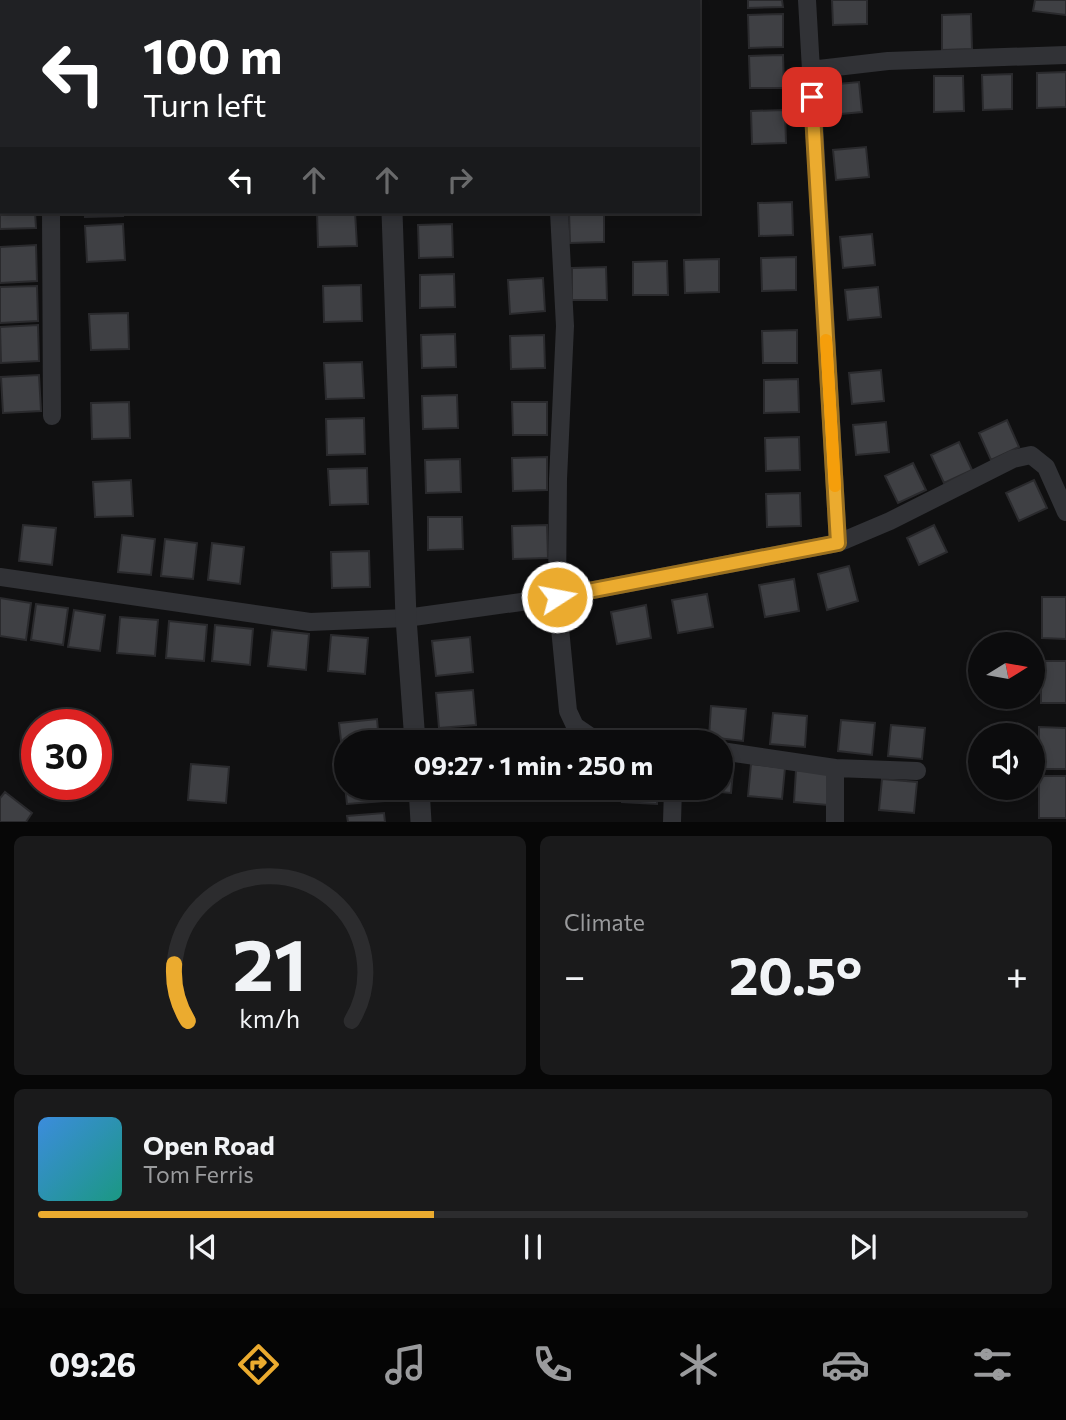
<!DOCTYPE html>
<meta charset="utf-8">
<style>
:root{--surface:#0c0c0d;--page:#1a1a1b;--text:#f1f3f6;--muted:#9a9b9d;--line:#2c2c2e;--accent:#ebab2f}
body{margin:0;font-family:Commissioner,sans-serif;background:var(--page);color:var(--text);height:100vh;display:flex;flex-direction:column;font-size:26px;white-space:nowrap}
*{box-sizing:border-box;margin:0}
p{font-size:23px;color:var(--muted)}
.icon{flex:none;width:38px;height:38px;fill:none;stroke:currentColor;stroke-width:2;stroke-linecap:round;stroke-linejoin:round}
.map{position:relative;height:822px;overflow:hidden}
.panel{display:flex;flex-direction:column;gap:14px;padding:14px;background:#070707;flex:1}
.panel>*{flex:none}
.top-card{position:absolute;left:0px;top:0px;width:700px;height:214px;box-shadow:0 4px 10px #0003,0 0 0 2px var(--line);background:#202124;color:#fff;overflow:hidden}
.needle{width:46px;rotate:79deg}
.tools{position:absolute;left:968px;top:632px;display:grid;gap:14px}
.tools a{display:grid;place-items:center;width:77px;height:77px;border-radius:50%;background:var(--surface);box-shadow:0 4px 10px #0003,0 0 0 2px var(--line);font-size:35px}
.speed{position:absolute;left:21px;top:709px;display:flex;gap:14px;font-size:35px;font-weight:700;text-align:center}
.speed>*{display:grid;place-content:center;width:91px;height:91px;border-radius:50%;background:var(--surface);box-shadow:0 4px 10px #0003,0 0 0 2px var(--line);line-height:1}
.speed .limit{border:10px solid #d22;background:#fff;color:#111}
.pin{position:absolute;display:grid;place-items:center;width:60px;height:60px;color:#fff;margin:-30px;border-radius:14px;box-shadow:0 4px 10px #0006}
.me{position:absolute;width:77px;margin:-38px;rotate:79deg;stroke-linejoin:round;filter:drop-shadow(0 0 5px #0008)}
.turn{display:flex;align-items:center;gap:24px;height:147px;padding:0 28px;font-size:32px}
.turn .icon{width:91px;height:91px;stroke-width:2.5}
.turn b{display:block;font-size:49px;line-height:60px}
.lanes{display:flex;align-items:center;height:66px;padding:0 28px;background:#0003;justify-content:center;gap:35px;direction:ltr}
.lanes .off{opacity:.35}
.big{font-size:52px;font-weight:700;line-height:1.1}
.panel .tile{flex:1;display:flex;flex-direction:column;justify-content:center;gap:10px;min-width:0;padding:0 24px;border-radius:10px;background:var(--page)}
.panel .dial{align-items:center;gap:0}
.dial svg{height:182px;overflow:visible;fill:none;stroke:var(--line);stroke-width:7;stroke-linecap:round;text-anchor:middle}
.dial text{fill:var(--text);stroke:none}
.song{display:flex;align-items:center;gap:21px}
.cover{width:84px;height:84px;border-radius:10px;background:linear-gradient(135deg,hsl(210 70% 55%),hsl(170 70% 35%))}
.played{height:7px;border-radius:4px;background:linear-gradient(90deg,var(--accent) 40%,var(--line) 40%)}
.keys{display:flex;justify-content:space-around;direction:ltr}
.heat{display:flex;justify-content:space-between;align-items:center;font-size:38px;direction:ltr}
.panel .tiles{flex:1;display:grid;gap:14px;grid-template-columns:1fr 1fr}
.tile:last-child{grid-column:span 2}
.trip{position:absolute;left:334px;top:730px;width:399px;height:70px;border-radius:35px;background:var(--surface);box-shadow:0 4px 10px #0003,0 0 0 2px var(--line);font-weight:700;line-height:70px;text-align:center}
.dock{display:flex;height:112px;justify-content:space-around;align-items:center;background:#050505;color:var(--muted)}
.dock .icon{width:49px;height:49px}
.dock .current{color:var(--accent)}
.dock b{font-size:32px;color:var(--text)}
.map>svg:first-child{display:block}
</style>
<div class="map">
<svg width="1066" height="822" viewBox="0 0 1066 822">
<rect width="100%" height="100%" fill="#101011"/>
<path fill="#3f4044" stroke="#2a2a2d" stroke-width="2" d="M748 0H782L783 7 748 8Z
M832 0H867V24L833 25Z
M1035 0H1066V15L1033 11Z
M783 14V47L749 48 748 15Z
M971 14 972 49 942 50V15Z
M783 55 784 88H750L749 56Z
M1066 72V107L1037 108V73Z
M1012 74V109L983 110 982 75Z
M934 76H963L964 111 934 112Z
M859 82 862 112 830 115 827 85Z
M785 110 786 143 752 144 751 111Z
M866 147 869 177 836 180 833 150Z
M0 193H2V212H35L36 228 0 229Z
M792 202 793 235 759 236 758 203Z
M85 212H123V216L85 217Z
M317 212H355L357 246 318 247Z
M569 212H604V242L570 243Z
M123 224 125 260 87 262 85 226Z
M452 224 453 257 419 258 418 225Z
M872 234 875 265 843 268 840 237Z
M36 245 37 281 0 283V247Z
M796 257V290L762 291 761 258Z
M719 259V292L685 293 684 260Z
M667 261 668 295H633V262Z
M606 267 607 300H572V268Z
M454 274 455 307 420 308V275Z
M543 278 545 311 510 314 508 280Z
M361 285 362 321 324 322 323 286Z
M37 286 38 321 0 323V287Z
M878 287 881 317 848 320 845 290Z
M128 313 129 349 91 350 89 314Z
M38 325 39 361 1 363 0 327Z
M797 330V363H763L762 331Z
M455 334 456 367 422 368 421 335Z
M544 335 545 368 511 369 510 336Z
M362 362 364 398 326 399 324 363Z
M881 370 884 401 852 404 849 373Z
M39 375 41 411 3 413 1 377Z
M798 379 799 412 764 413V380Z
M457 395 458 428 423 429 422 396Z
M129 402 130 438 92 439 91 403Z
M512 402H547V435H513Z
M364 418 365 454 327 455 326 419Z
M1007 420 1019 447 991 460 979 433Z
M886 422 889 452 856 455 853 425Z
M799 437 800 470 766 471 765 438Z
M959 442 972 470 944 483 931 455Z
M547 457V490L513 491 512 458Z
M460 459 461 492 426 493 425 460Z
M913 463 926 490 898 503 885 476Z
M367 468 368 504 330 505 328 469Z
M131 480 133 516 95 517 93 482Z
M1034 480 1047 508 1019 521 1006 493Z
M800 493 801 526 767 527 766 494Z
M428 517H462L463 549 428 550Z
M23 525 56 528 52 565 19 561Z
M547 525 548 558 513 559 512 526Z
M934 525 947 552 919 565 907 538Z
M122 535 155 539 151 575 118 572Z
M165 539 197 543 193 579 161 576Z
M212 543 244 547 240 584 208 580Z
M369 551 370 587 332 588 331 552Z
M849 566 858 601 827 610 818 574Z
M794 579 799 611 765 617 759 585Z
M707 594 713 627 678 633 672 600Z
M1042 597H1066V639L1042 638Z
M0 598 31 603 26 640 0 636Z
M36 604 68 608 63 645 31 640Z
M646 605 651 638 617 644 611 612Z
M74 610 105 615 100 651 68 647Z
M120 617 158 620 155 656 117 653Z
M169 621 207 625 204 661 166 658Z
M215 625 253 629 250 665 212 661Z
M272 630 309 634 306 670 268 666Z
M331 635 368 638 365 674 328 671Z
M470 637 473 672 436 676 432 641Z
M1041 661H1066V703H1041Z
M473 690 476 725 439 728 436 693Z
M711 706 746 709 743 741 709 737Z
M773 713 807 716 805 747 770 744Z
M377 719 379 742H346V758H343L339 723Z
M841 720 875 723 872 755 838 751Z
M891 725 925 728 922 759 888 756Z
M1039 727 1066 728V769H1039Z
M721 760 734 761 731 793 697 790V788H721Z
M191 764 229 767 226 803 188 800Z
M751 764 785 768 782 799 748 796Z
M343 769H346V788H383L384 801 347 804Z
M796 770 831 773 828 805 794 802Z
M1039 776H1066V818H1039Z
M882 779 917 782 914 813 879 810Z
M623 788H658L657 804 622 802Z
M5 792 32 813 26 822H0V798Z
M384 813 385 822H348L347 816Z"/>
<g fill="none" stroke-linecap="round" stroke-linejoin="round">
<path stroke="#313236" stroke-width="18" d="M49 0 50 2
M547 0V2
M807 0 838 543
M810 70 888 61 1066 55
M51 212 52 416
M559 212 565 326 558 479 557 597 568 711 575 726 591 737 654 742
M0 577 310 622 406 618 557 597 838 543 890 521 1013 459 1031 455 1046 467 1066 512
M721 751 835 768V822
M835 768 917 771
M672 822 673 788"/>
<path stroke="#313236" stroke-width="21" d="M385 0V2
M392 212 406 618 415 742
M419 788 421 822"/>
</g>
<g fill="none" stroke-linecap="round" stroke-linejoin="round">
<defs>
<path id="route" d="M557 597 838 543 812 97"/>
</defs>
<use href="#route" stroke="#996f1f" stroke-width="18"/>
<use href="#route" stroke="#ebab2f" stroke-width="12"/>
<path stroke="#f59e0b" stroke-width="12" d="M826 340 835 486"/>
</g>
</svg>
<div class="tools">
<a><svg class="needle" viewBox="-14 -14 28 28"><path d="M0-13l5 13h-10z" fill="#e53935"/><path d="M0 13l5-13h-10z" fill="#9a9b9d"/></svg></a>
<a><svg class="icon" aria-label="sound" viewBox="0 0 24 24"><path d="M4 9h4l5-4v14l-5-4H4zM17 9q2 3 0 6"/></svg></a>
</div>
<div class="speed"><div class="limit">30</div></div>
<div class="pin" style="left:812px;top:97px;background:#d93025"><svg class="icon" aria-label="arrive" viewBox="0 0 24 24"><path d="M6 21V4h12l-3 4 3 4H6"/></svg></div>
<svg class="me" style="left:557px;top:597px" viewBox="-20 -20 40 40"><circle r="17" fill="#ebab2f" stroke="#fff" stroke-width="3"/><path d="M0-11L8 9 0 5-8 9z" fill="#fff"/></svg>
<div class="trip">09:27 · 1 min · 250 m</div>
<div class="top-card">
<div class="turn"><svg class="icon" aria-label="left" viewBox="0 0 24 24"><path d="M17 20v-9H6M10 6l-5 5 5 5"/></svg><div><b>100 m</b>Turn left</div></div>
<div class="lanes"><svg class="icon" aria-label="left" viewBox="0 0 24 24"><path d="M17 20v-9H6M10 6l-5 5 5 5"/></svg><svg class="icon off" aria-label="ahead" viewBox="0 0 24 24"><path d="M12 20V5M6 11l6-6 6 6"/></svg><svg class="icon off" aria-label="ahead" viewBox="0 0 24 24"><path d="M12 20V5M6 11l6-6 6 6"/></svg><svg class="icon off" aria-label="right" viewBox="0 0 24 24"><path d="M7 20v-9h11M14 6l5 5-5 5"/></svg></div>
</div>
</div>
<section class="panel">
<div class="tiles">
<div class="tile dial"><svg viewBox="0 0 100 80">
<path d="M14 69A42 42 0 1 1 86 69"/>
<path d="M14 69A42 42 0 0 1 8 44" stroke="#ebab2f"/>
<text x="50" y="56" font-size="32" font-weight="700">21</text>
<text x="50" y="72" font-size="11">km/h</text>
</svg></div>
<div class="tile"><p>Climate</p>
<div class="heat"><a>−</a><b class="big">20.5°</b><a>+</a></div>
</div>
<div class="tile">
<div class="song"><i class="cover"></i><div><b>Open Road</b><p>Tom Ferris</p></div></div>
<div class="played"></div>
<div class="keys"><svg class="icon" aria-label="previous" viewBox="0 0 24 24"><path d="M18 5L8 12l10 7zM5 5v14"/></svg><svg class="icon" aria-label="pause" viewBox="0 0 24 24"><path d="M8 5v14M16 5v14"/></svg><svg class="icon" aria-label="next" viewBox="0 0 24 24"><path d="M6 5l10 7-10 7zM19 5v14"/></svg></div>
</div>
</div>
</section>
<nav class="dock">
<b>09:26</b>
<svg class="icon current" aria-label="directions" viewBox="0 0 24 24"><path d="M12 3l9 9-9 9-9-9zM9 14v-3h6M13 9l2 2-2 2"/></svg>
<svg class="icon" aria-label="music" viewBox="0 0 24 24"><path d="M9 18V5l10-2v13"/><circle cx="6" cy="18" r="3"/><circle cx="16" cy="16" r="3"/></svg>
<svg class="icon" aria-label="phone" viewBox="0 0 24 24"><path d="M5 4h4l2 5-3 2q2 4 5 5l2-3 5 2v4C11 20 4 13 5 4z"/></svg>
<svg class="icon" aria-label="climate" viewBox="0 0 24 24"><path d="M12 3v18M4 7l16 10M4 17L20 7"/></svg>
<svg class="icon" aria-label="car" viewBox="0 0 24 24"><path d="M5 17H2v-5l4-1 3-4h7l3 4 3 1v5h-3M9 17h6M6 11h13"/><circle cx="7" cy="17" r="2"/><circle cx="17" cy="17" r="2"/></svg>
<svg class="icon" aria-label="filters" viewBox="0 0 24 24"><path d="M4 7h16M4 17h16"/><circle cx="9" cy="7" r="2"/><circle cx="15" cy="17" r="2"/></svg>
</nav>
